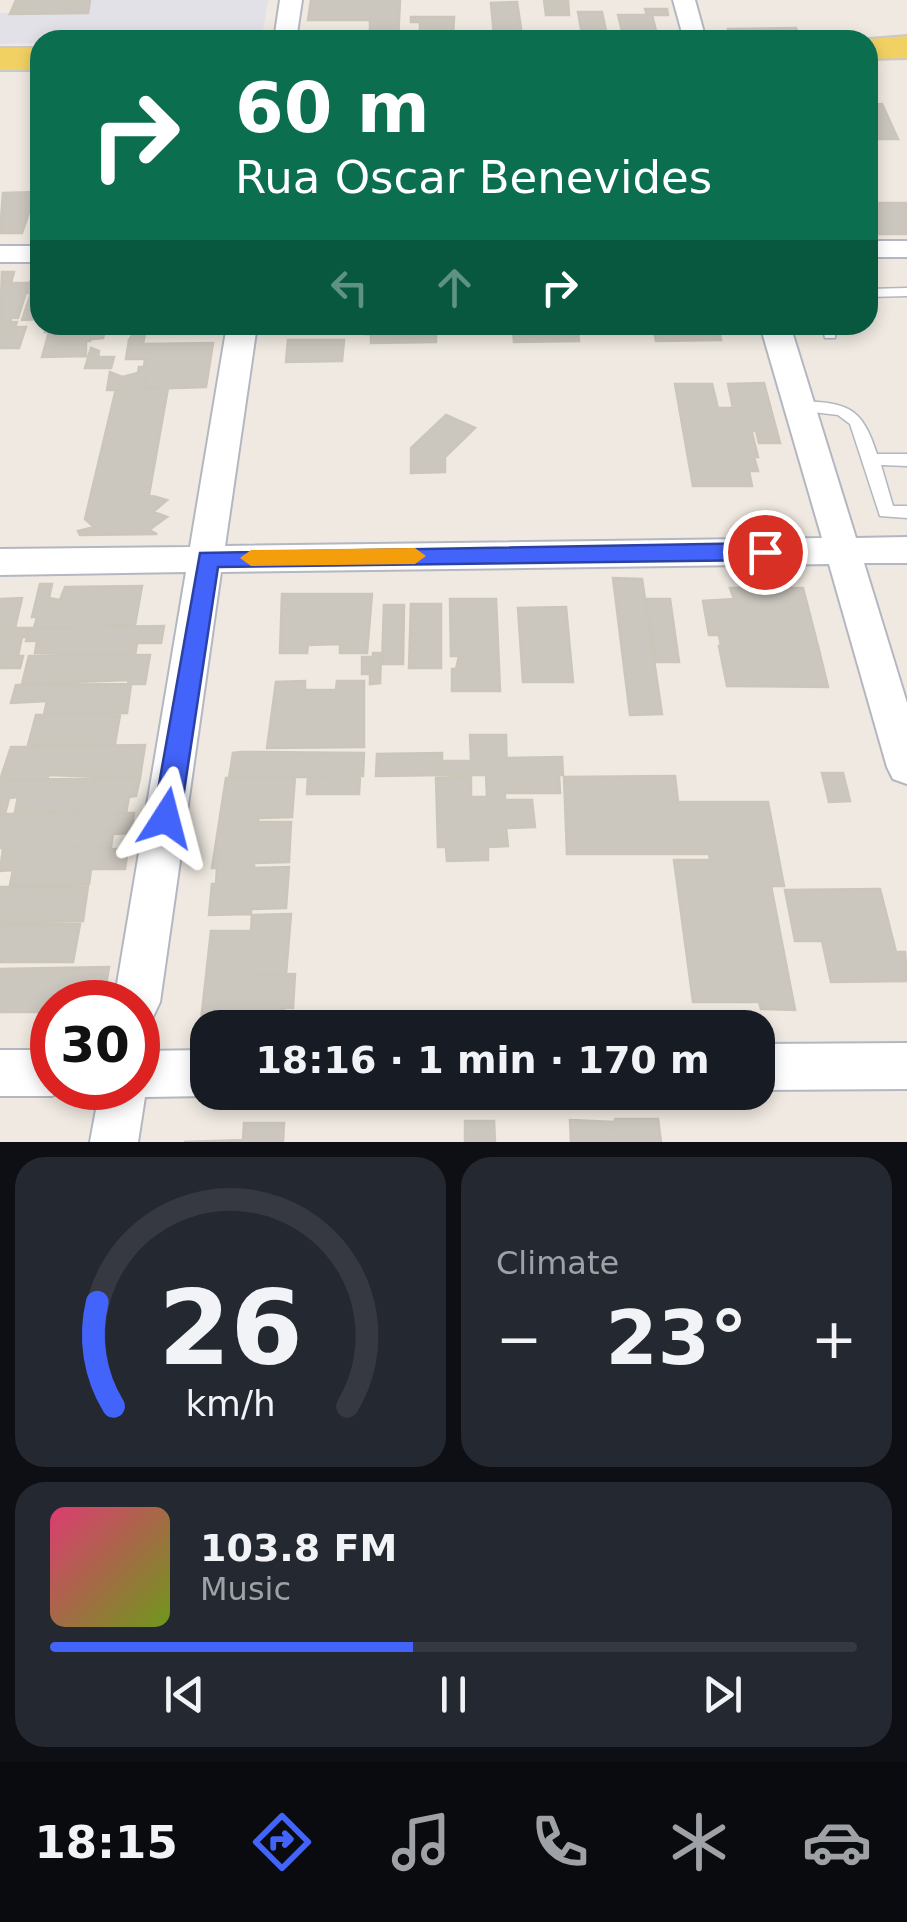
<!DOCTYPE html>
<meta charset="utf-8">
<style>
:root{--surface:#171b24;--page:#242831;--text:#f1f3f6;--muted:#9ea1a6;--line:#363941;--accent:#4264fb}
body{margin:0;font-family:"DejaVu Sans",sans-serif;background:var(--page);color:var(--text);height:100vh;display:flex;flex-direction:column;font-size:38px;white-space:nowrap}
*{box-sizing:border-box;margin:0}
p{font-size:32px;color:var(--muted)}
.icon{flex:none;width:55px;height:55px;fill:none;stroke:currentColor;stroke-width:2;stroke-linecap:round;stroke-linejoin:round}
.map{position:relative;height:1142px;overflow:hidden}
.side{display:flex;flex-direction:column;gap:15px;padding:15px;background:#0d0f14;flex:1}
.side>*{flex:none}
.guide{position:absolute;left:30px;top:30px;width:848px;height:305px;border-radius:30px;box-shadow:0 5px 15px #0003;background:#0b6e4f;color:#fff;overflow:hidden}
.speed{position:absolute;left:30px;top:980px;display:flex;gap:20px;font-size:50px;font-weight:700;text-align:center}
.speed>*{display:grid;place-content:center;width:130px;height:130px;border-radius:50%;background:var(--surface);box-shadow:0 5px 15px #0003;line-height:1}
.speed .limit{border:15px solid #d22;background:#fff;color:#111}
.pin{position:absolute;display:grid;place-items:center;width:85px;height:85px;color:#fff;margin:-42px;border:5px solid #fff;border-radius:50%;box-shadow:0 2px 10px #0007}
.me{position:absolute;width:110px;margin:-55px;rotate:9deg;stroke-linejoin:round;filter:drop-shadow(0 0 8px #0008)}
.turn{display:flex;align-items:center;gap:35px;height:210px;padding:0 40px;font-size:45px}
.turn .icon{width:130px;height:130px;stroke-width:2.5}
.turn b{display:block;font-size:70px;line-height:85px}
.lanes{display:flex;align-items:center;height:95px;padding:0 40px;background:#0003;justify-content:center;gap:50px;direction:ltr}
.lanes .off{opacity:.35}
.big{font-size:75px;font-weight:700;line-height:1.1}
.side .widget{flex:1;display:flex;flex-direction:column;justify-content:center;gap:15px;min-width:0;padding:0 35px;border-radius:30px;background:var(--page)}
.side .dial{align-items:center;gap:0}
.dial svg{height:260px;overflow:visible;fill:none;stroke:var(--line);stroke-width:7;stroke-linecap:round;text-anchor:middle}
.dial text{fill:var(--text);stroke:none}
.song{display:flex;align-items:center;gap:30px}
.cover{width:120px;height:120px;border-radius:15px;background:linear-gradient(135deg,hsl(340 70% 55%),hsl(80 70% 35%))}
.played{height:10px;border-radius:5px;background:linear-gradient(90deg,var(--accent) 45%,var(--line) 45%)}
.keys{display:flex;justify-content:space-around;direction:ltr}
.heat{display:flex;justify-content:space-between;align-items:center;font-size:55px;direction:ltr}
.side .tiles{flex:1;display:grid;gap:15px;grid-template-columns:1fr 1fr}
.widget:last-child{grid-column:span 2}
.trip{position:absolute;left:190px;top:1010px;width:585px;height:100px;border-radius:30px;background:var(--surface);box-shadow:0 5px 15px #0003;font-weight:700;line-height:100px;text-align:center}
.dock{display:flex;height:160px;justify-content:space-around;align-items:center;background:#090b0e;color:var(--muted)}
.dock .icon{width:70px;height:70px}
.dock .active{color:var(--accent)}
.dock b{font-size:45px;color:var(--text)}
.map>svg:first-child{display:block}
</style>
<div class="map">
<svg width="907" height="1142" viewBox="0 0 907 1142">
<rect width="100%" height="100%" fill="#efe9e1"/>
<path fill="#e3e1e8" d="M89 0H268L262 37 254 40H40V43L0 44V13L87 10Z"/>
<path fill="#cbc7bf" stroke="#cbc5ba" stroke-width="2.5" d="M16 0H90L88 13 10 14Z
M311 0H400L398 40H370V20H308Z
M544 0H568L569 15H546Z
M517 2 522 35 494 36 491 3Z
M645 9H667L668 15H652L656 31H622L618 15H647Z
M578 12H602L606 31 582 34Z
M411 17H454L453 38H420V22H411Z
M796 28 799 36 730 37 728 29Z
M882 104 898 139H868V105Z
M36 192 22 233H0L3 193Z
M868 203H907V234H868Z
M2 272H14L11 283H29L18 318H11L10 322H17L15 327H0Z
M30 282H40V319L22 320 31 293H26Z
M47 325H94L90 341H86V356L42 357 49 332H45Z
M99 325H216L105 331 103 338 93 339Z
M301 325H724L725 331H719L721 340 656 341 654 331H649L648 327 583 328 584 332H578L579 341 514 342 513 332H506V328L443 329V333H436V342L371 343V334H365V329L301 330Z
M0 327H26L19 348H0Z
M133 334H145L143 344 213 343 206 387 144 389 146 377 143 389 107 390 110 372 122 377 138 373 139 367H144L145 359H126L129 340Z
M288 340H344L342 361 286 362Z
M91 348 99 351 98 357H114L111 368H85Z
M764 383 780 443H759L756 431H745L752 433 758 457H754L758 471H749L752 486H693L675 384H712L718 408H733L728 384Z
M168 388 149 495 167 500 153 512 167 517 149 530 157 534 80 535 78 531 94 527 85 519 116 389Z
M446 415 475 428 445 457V472L411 473V448Z
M613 578 642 579 662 714 630 715Z
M40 584H52L49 598 60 600 65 587 142 586 135 625 34 628 37 617H32Z
M730 588H803L818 646H721L719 635H709L703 601 734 599Z
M282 594H372L367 653H340V644L308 645 307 653H280Z
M22 598 15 628H0V599Z
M450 599H496L500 691H452V669H456L459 656H451Z
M646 599H670L679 662H656Z
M411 604H441V668H409Z
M384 605H404L403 664H382Z
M566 607 573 682H523L518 608Z
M164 626 161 643H137L135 655 35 653 37 641H26L30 628Z
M0 628H30L27 637H22L18 656H0Z
M719 646H818L828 687 727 686Z
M373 653H381L380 683 370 684V674H362V657H373Z
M150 655 145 684H128L129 680 22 684 29 656Z
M0 656H23L20 668H0Z
M305 681V690H336L337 681H364V747L267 748 276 682Z
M131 684 127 713 44 714 47 701 11 703 16 685Z
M36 715H120L115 744 28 745Z
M470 735H506L507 775H442V761H471Z
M145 745 140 778 48 775V779L0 780 11 747Z
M242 752 364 753 363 776 229 778 233 753Z
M442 753V775L376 776 377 754Z
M562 757 563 775H507V758Z
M822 773H843L850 801 829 802Z
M486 775H559L560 793H505V800H532L535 827 506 828 508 846 488 847V860L447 861 446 847H438L436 778 471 777V797H487Z
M360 776 359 794H307L308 777Z
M675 776 678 802H768L784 886H771L795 1010 761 1009 759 1002H693L674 860H710L709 854H567L564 777Z
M295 777 292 817 258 818V822H291L289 862 254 863V868L289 867 286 908 251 909V914L209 915 212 884H216L217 868H212L226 778Z
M140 778 136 796 129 797 126 813 15 812 18 797 9 798 5 814H0V780Z
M134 813 131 833 113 834 111 847 0 848V814Z
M3 849H128L125 869H91L89 884 10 885 13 870 0 871Z
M88 886 83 921 0 923V887Z
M880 889 896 952H905L907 981 831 982 822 941H795L785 890Z
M291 914 286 974 206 976 211 931H251L252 915Z
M80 924 73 962H0V925Z
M109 967 103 1002H52V1012H0V969Z
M295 974 293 1008H284L283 1022 201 1021 206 976Z
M615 1119H658L661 1142H617Z
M570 1120 615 1122 617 1142H571Z
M465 1121H494L495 1142H465Z
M244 1123H284L283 1142H184L243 1140Z"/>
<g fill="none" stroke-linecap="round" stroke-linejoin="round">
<defs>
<path id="lane" d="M907 288V296L868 297V289Z
M822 325H836L835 338H825Z
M801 401C848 403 862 407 877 454H907V466L881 465 893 506H907V518L880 516 850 424 838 415 796 410 793 406Z"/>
<path id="street" d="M280 0H302L296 40H274Z
M673 0H695L706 40H684Z
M868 241H907V257H868Z
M0 246H40V262H0Z
M227 325H257L225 546 822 538 760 325H790L856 538 907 537V563H864L907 703V784L893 779 887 767 829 564 221 572 160 1002 153 1017 138 1023V1002H114L186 572 0 575V549L190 547Z
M907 1043V1089L758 1090V1044Z
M0 1050H52V1088L69 1089 52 1096H0Z
M208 1050V1092H217L208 1096 145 1097 138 1142H90L100 1088H138V1051Z"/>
<path id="primary" d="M907 36V58L868 59V40H857Z
M0 48H40V70H0Z"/>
</defs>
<use href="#lane" stroke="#b4b7c1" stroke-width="3"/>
<use href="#street" stroke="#b4b7c1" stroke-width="4"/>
<use href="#primary" stroke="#c9c9c9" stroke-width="4"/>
<use href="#lane" fill="#fff" fill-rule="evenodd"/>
<use href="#street" fill="#fff" fill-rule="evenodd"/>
<use href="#primary" fill="#f2d163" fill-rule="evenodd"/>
</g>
<path fill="#4264fb" stroke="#2b41a3" stroke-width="2.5" d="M765 543 776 552 765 560 218 567 180 818 176 826 166 829 157 826 153 818 200 553Z"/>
<path fill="#f59e0b" d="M415 548 426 556 415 564 251 566 240 558 251 550Z"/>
</svg>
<div class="speed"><div class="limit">30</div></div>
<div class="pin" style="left:765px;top:552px;background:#d93025"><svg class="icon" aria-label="arrive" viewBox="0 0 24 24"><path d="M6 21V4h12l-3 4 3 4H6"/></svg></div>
<svg class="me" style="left:166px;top:818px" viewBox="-20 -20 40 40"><path d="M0-17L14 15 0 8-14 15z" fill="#4264fb" stroke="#fff" stroke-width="4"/></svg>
<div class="trip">18:16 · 1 min · 170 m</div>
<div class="guide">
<div class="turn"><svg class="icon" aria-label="right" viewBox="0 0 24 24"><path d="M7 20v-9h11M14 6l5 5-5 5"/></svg><div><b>60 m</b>Rua Oscar Benevides</div></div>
<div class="lanes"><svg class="icon off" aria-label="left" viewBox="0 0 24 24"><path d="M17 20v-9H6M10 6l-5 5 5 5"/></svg><svg class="icon off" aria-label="ahead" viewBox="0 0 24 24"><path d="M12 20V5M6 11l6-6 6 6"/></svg><svg class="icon" aria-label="right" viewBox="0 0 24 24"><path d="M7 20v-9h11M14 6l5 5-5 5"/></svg></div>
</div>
</div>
<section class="side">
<div class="tiles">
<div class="widget dial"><svg viewBox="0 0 100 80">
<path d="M14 69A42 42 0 1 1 86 69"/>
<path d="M14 69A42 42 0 0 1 9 37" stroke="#4264fb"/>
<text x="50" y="56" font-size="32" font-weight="700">26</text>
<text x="50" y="72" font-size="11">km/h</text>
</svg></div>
<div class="widget"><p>Climate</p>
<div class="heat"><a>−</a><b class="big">23°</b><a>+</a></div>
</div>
<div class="widget">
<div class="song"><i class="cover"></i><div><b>103.8 FM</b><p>Music</p></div></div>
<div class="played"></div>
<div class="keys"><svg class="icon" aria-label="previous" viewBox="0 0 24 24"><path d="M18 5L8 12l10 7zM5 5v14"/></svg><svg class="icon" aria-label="pause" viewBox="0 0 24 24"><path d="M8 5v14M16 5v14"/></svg><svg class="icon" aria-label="next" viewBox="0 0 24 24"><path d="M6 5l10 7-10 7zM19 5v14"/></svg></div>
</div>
</div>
</section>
<nav class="dock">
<b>18:15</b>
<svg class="icon active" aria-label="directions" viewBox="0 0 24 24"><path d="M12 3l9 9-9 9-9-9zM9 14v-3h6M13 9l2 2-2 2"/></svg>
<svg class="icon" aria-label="music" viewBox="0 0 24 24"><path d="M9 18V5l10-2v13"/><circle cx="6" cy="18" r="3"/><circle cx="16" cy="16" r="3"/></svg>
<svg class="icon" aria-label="phone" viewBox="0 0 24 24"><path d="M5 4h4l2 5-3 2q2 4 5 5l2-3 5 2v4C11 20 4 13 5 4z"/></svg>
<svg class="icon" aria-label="climate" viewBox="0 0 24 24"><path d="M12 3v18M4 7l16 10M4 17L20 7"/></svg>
<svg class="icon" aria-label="car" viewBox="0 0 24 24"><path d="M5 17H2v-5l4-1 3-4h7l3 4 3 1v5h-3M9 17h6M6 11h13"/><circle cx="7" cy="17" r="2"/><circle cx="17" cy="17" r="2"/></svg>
</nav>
